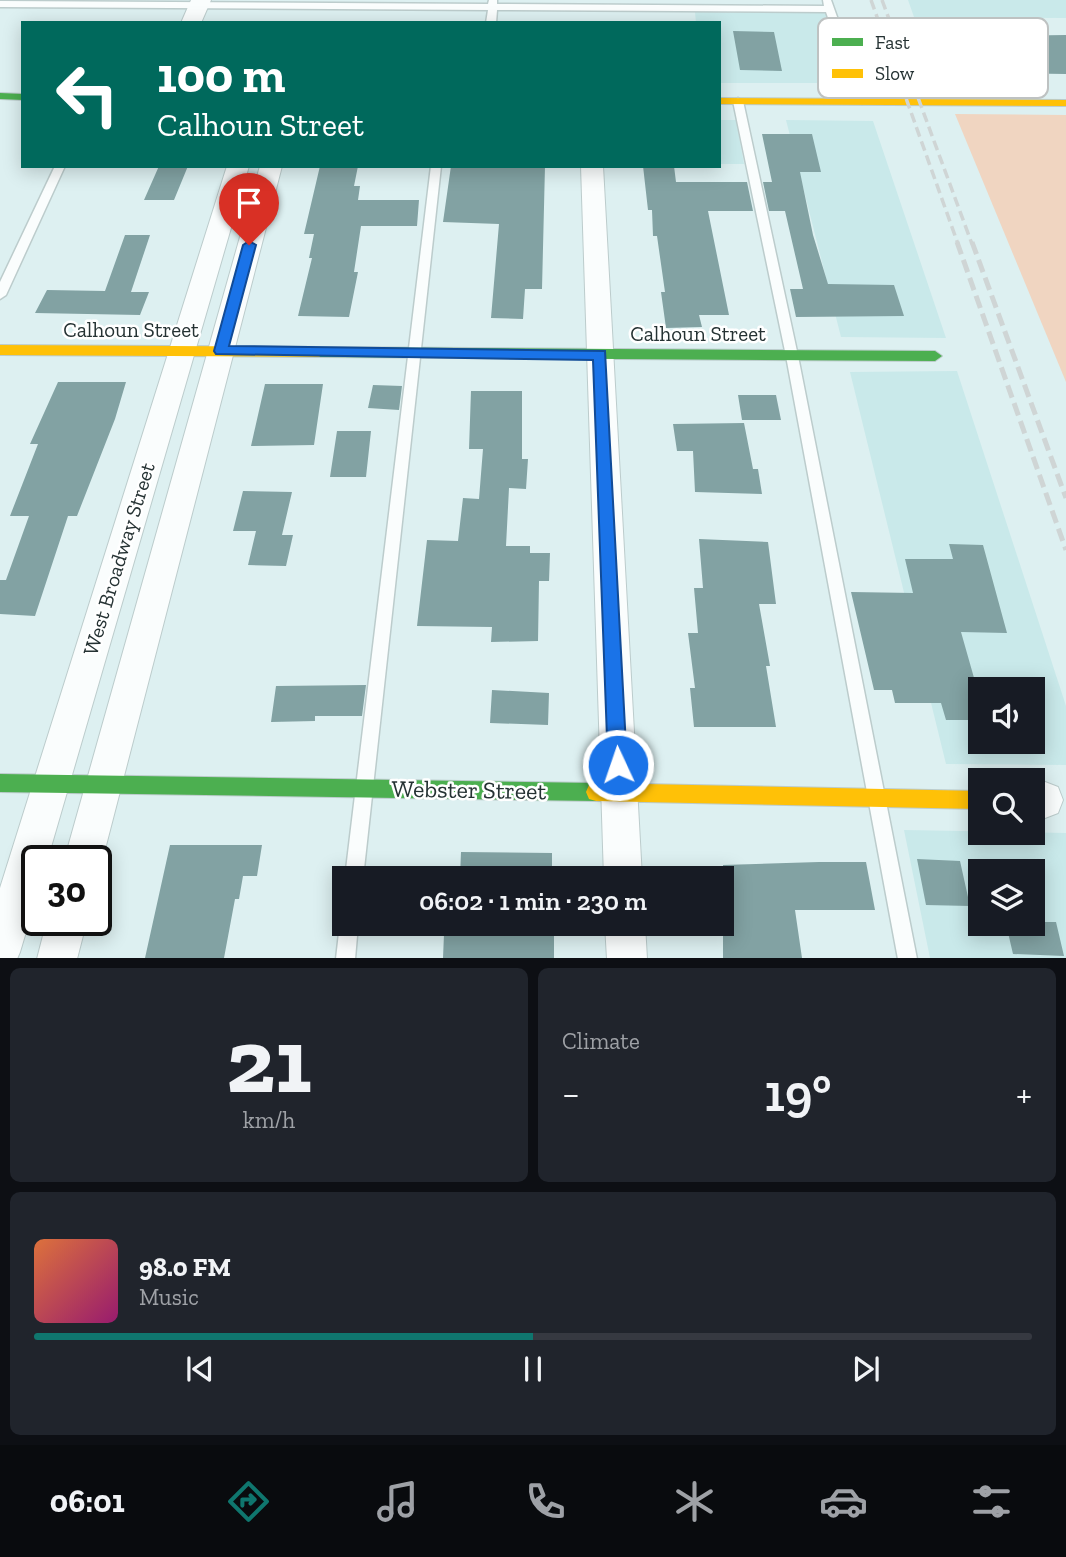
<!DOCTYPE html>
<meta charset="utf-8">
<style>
:root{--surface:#171b24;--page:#20242c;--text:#f1f3f6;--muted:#9ea1a6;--line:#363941;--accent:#0f766e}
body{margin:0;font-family:"Zilla Slab",serif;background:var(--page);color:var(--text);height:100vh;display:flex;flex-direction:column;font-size:26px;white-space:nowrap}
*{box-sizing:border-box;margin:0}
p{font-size:23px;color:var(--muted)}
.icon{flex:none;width:38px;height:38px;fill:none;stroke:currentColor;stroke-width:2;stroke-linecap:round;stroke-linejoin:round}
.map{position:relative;height:958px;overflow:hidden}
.side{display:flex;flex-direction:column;gap:10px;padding:10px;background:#0d0f14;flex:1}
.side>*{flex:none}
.hud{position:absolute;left:21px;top:21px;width:700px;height:147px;border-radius:0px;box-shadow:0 4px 18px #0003;background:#00695c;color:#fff;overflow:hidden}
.fabs{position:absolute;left:968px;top:677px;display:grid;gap:14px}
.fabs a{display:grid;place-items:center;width:77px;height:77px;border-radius:0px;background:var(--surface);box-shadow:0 4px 18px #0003;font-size:35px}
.speed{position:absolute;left:21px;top:845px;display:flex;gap:14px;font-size:35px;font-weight:700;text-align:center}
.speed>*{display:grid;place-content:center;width:91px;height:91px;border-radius:50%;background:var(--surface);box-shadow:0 4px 18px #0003;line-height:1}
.speed .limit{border:4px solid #111;border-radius:10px;background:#fff;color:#111}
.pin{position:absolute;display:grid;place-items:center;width:60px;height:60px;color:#fff;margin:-72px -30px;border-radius:50% 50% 50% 0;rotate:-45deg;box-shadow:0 0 7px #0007}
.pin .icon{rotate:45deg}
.me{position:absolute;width:77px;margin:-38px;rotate:357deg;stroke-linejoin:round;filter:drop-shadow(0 0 5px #0008)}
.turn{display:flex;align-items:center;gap:24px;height:147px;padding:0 21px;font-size:32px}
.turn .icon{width:91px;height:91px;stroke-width:2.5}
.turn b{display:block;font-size:49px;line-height:60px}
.big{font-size:52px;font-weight:600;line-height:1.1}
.side .card{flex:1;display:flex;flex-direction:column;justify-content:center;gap:10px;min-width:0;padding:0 24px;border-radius:10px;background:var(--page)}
.side .dial{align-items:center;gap:0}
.dial b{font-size:91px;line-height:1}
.song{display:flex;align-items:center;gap:21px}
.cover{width:84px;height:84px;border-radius:10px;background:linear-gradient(135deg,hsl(20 70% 55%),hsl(320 70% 35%))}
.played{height:7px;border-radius:4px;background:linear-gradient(90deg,var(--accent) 50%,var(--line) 50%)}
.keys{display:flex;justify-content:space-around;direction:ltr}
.heat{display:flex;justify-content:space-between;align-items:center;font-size:38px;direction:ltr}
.side .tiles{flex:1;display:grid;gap:10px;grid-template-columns:1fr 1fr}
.card:last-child{grid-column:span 2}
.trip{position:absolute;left:332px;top:866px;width:402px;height:70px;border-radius:0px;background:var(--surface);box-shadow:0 4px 18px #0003;font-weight:600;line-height:70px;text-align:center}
.tab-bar{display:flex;height:112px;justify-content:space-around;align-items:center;background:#090b0e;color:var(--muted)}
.tab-bar .icon{width:49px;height:49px}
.tab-bar .on{color:var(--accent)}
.tab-bar b{font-size:32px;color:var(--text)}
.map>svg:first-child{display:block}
</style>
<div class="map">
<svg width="1066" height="959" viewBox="0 0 1066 959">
<rect width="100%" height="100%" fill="#ddf0f1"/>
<path fill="#c9e9ea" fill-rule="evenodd" d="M908 0H1066V18L914 17Z
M695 12 828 13 850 83H719V23H696Z
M719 120H736L744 164H719Z
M786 120 873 121 946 338 841 337Z
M957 371 1066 706V765L946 764 850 372ZM980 690H1032V742H980Z
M904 830 1066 833V958H930ZM980 872H1032V924H980Z"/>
<path fill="#f0d5c1" d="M955 114 1066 115V382Z"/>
<path fill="#82a2a3" d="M733 31 774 32 782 71 740 70Z
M1066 35V74L951 72 940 48H1004L998 36Z
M762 134H812L821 172H800L813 235 828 284 894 285 904 316 796 317 790 289H803L785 211H769L763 182H772Z
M159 166H188L174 200H144Z
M320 166H358L354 186H360L358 200H419L417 226H361L354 272H358L349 317 298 316 312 258H309L314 234H304Z
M451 166H545L542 289H525L523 319 491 318 499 224 443 222Z
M643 166H674L676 182H747L753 211H708L729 315H699L702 327 666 328 661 292H665L657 236H653L652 210H648Z
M125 235H150L131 292H149L140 315 35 313 47 290 105 291Z
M58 382H126L115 419 77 516H68L35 616 0 614V580H6L29 516H10L38 444H30Z
M265 384H323L314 445 251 446Z
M373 385 402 386 399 410 368 408Z
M471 391H522V459H528L526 489 509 488 506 546H530V553H550L549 581H539L538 641 491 642 492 627 417 626 427 540 458 541 463 498 479 499 483 449H469Z
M738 395H776L781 420H742Z
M744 423 753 469H758L762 494 695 492 693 451H677L673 424Z
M337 431H371L366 477H330Z
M243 491 292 492 282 535H293L286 566 248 565 256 531H233Z
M699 539 768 542 776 604H759L770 666H766L776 727H694L690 688H695L688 633H698L694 588H703Z
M949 544 983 545 1007 633 961 632 980 699V720H946L941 703H895L892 690H874L851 592 913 593 905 559H953Z
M366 685 362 716H315V721L271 722 276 686Z
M492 690 549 693 548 725 490 723Z
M170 845H262L257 876H243L239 899H235L224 958H145Z
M461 852 552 853V878H460Z
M917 859 960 861 970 906 926 905Z
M819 862H866L875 910H795L802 958H723V865Z
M1032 922H1056L1064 956 1013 954 1006 924H1032Z
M444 934H554V958H443Z"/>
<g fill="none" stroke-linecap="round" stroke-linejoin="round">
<defs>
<path id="lane" d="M489 0H497V4L824 6 823 0H831L867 101 862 104 857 101 826 12 497 10 496 23H486L488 10 0 7V1L488 4Z
M738 98 743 101 798 356 917 959H898L786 356 733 101Z
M55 166H65L6 295 0 299V282Z
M431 166H441L363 878H345Z
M345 916V924H358L355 959H336L340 924Z"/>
<path id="street" d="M191 0H211L201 23H181Z
M227 166H249L47 861H37V895L20 952 17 959H0V888Z
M260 166H282L102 861 96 875V861H64Z
M581 166H603L642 878H604Z
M1032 782H1045L1058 787 1063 800 1058 813 1045 818H1032Z
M47 920H87L77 959H37Z
M605 924H645L647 959H607Z"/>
<path id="fast" d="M0 93 23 94V100L0 99Z
M319 347 935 351 942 356 935 361 319 357 312 352Z
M0 774 596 783 603 785 606 792 603 799 596 801 0 792Z"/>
<path id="slow" d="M719 98 1066 100V106L719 104Z
M0 345 319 347 326 352 319 357 0 355Z
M596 783 980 791V809L596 801 589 799 586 792 589 785Z"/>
</defs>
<use href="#lane" stroke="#bccccc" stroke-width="3"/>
<use href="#street" stroke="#bccccc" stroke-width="2"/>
<use href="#fast" stroke="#bccccc" stroke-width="2"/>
<use href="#slow" stroke="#bccccc" stroke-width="2"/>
<use href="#lane" fill="#fafdfd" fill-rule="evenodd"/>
<use href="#street" fill="#fafdfd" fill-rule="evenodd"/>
<use href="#fast" fill="#4caf50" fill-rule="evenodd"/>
<use href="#slow" fill="#ffc107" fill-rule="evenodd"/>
<path stroke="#cfd5d5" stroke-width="3.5" stroke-dasharray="10 5" stroke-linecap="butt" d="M871 0 958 244
M882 0 972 244"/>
<path stroke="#cfd5d5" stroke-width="5" stroke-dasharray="13 6" stroke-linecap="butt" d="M957 242 1066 550
M972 242 1066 498"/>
</g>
<path fill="#1a73e8" stroke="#114b97" stroke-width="2" d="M249 241 256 245 229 346 605 351 627 765 624 772 618 775 611 772 608 765 593 360 216 354 214 351 243 245Z"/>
<g text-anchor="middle" stroke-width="5" stroke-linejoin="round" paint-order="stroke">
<g font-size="21" fill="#253233" stroke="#fff">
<text x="131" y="337">Calhoun Street</text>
<text x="698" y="341">Calhoun Street</text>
<text transform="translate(119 559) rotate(-73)" y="7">West Broadway Street</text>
</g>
<g font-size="24" fill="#253233" stroke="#fff">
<text transform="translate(469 790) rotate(1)" y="8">Webster Street</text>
</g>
</g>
<rect x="818" y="18" width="230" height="80" rx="10" fill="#fff" stroke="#bec2c2" stroke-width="2"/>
<rect x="832" y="38" width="31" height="8" fill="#4caf50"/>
<rect x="832" y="69" width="31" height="9" fill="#ffc107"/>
<g font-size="19" fill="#253233">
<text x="875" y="49">Fast</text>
<text x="875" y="80">Slow</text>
</g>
</svg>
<div class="fabs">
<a><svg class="icon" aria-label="sound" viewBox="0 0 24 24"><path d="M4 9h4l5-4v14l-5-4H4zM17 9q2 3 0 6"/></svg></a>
<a><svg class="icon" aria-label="search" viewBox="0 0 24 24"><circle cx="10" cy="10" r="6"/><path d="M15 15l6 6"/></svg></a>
<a><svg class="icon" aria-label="layers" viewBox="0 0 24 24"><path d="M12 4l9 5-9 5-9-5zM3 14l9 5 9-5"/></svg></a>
</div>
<div class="speed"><div class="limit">30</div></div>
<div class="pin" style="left:249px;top:245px;background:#d93025"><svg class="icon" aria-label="arrive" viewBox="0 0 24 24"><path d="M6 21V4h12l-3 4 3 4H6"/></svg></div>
<svg class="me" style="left:618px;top:765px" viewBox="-20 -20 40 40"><circle r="17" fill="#1a73e8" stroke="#fff" stroke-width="3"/><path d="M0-11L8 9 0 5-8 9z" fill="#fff"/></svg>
<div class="trip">06:02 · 1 min · 230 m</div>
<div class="hud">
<div class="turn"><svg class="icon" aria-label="left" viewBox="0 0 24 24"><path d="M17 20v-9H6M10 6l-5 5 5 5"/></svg><div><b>100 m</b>Calhoun Street</div></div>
</div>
</div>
<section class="side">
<div class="tiles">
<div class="card dial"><b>21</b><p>km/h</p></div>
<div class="card"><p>Climate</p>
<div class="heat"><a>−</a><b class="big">19°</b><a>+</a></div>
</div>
<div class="card">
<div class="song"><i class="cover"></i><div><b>98.0 FM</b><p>Music</p></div></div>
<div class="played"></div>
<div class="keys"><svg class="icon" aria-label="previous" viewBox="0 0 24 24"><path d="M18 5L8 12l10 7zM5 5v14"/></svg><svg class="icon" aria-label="pause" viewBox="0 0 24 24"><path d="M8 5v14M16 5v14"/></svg><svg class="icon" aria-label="next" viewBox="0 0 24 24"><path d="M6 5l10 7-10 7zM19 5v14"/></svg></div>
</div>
</div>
</section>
<nav class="tab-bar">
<b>06:01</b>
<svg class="icon on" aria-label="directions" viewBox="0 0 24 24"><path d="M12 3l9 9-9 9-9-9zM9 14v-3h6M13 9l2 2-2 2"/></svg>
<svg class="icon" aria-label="music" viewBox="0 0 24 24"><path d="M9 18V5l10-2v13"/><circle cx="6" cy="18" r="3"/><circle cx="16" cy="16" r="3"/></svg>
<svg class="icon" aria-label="phone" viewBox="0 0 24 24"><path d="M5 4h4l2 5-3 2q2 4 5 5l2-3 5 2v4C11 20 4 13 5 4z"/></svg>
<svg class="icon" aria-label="climate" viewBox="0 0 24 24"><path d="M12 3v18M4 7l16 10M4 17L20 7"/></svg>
<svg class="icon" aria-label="car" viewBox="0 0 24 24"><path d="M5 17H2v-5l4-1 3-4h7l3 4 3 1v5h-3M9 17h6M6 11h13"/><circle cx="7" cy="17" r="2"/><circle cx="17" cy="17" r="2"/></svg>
<svg class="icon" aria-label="filters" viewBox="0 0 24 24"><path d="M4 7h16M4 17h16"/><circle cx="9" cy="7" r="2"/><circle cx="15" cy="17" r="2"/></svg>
</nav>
